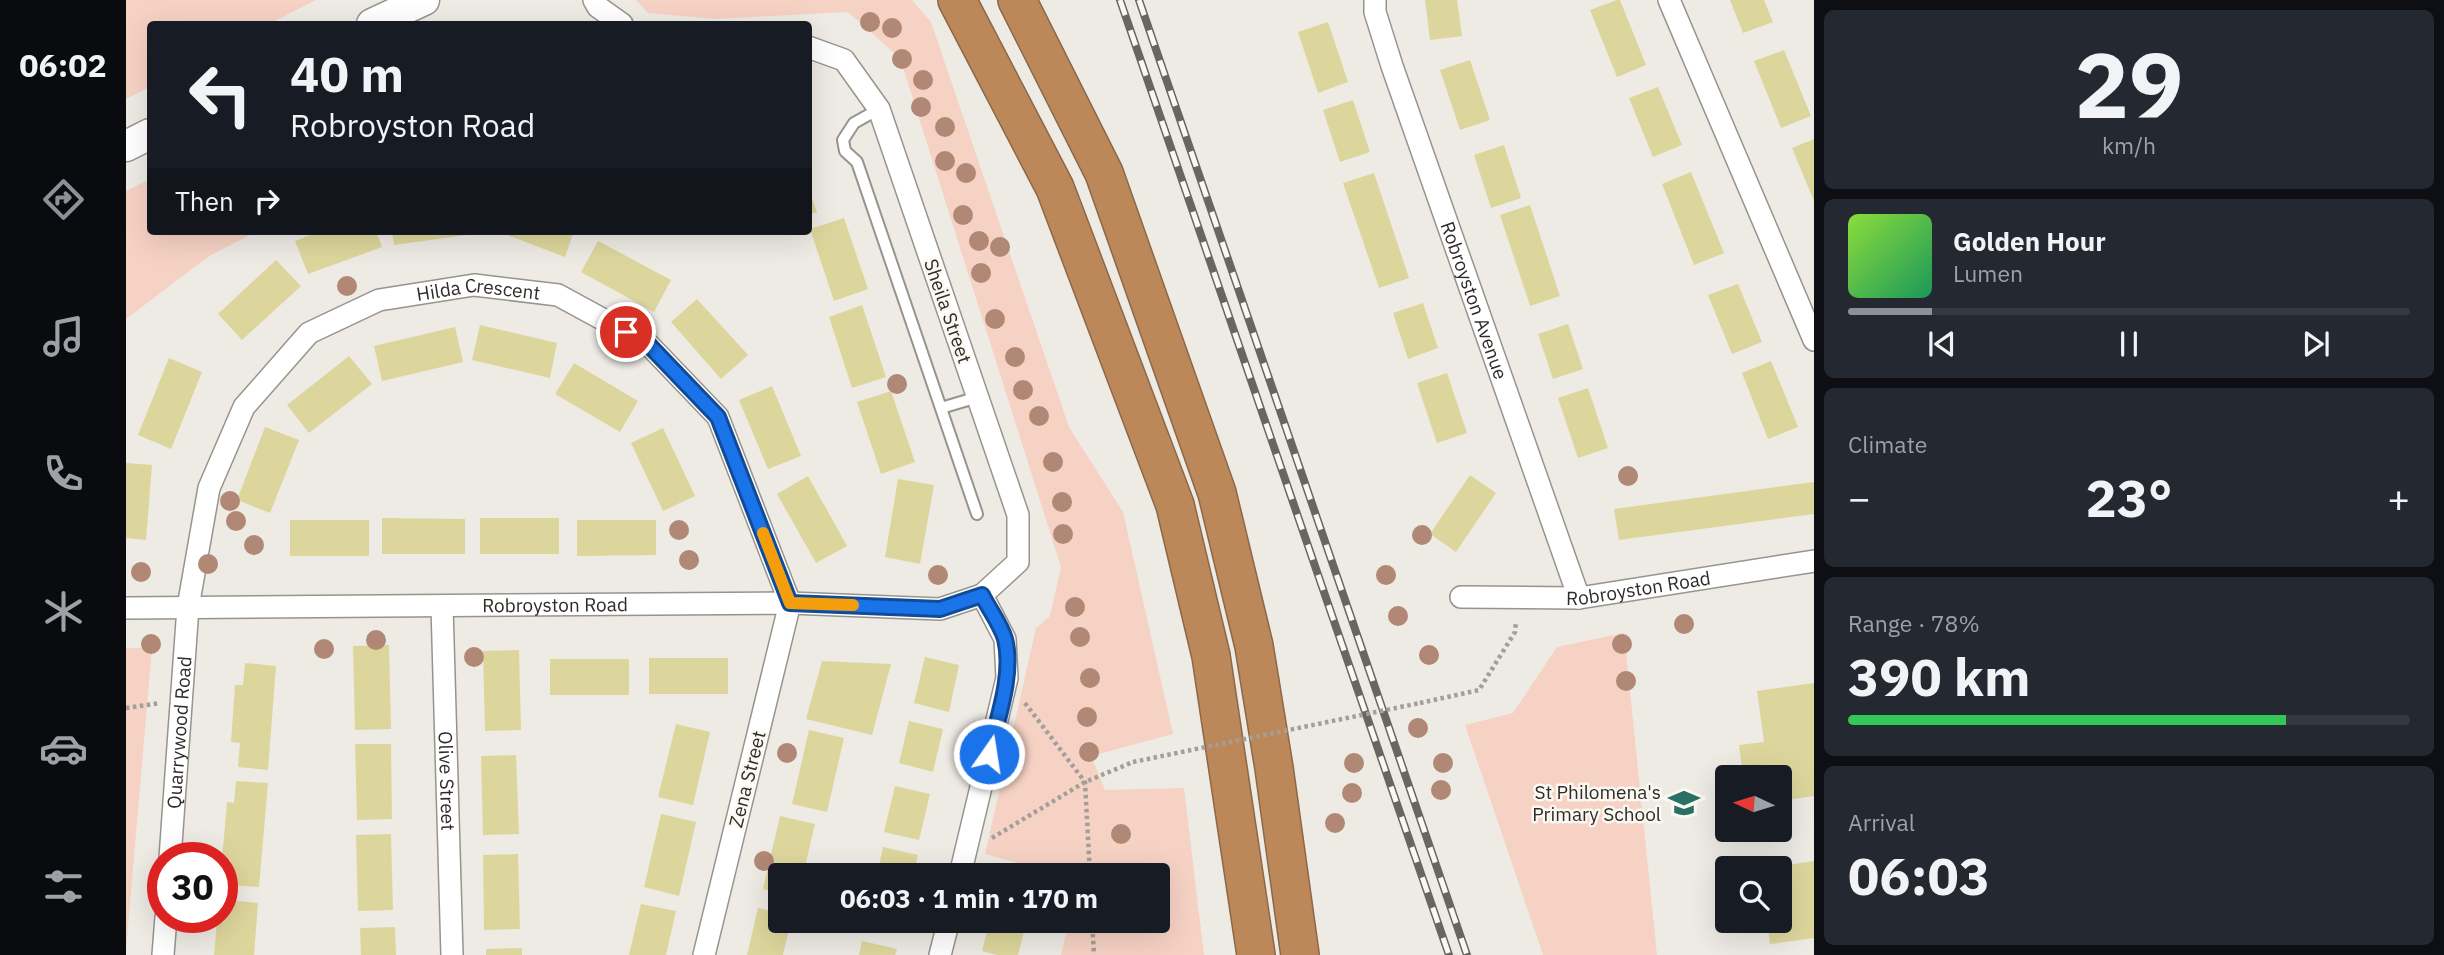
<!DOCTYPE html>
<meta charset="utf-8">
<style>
:root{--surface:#171b24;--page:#242831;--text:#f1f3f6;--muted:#9ea1a6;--line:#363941;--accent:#8c9099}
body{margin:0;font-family:"IBM Plex Sans",sans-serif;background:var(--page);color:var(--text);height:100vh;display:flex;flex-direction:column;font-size:26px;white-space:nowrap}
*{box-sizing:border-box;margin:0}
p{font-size:23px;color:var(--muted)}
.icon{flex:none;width:38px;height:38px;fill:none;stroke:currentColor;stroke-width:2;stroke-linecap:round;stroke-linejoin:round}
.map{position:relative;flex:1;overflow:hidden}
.drawer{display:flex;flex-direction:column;gap:10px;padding:10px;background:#0d0f14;width:630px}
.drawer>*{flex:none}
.banner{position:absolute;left:21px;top:21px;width:665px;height:214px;border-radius:7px;box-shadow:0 7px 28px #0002;background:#171b24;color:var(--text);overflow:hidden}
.needle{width:46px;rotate:274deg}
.buttons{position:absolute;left:1589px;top:765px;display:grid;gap:14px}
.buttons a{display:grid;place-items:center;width:77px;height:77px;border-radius:7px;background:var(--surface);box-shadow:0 7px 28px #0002;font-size:35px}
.speed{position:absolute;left:21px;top:842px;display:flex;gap:14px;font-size:35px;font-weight:700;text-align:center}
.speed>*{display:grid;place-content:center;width:91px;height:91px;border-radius:50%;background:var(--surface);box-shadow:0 7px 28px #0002;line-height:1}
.speed .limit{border:10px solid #d22;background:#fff;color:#111}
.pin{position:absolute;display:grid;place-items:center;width:60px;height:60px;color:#fff;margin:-30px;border:4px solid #fff;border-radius:50%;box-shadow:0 2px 7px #0007}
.me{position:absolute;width:77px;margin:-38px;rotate:13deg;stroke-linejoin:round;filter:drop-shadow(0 0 5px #0008)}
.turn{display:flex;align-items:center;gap:24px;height:147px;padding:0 28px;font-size:32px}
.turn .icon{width:91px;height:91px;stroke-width:2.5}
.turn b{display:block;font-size:49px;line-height:60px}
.then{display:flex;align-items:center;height:66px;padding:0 28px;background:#0003;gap:14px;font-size:26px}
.big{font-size:52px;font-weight:700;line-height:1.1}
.drawer .tile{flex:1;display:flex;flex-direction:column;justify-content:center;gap:10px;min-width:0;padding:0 24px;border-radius:10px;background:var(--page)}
.drawer .dial{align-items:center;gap:0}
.dial b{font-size:91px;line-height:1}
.song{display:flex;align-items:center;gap:21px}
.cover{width:84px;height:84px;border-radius:10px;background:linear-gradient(135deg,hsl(90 70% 55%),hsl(150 70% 35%))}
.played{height:7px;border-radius:4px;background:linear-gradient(90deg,var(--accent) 15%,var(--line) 15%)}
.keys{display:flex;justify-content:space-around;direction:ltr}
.heat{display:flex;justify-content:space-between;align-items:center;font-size:38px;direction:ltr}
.charge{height:10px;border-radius:5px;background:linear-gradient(90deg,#34c759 78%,var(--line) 0)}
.trip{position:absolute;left:642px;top:863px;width:402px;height:70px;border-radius:7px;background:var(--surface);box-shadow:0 7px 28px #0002;font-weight:700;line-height:70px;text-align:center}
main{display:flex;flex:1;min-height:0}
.menu{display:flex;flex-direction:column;width:126px;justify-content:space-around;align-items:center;background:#090b0e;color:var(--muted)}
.menu .icon{width:49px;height:49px}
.menu .selected{color:var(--accent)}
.menu b{font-size:32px;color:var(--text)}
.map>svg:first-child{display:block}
</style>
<main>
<nav class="menu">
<b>06:02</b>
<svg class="icon selected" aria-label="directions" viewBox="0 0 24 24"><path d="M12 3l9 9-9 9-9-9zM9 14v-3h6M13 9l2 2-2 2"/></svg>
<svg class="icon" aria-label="music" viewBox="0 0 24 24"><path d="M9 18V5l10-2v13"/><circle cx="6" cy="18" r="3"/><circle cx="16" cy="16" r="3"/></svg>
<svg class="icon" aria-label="phone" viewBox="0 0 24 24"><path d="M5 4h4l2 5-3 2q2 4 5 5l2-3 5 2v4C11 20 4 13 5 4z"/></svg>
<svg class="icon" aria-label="climate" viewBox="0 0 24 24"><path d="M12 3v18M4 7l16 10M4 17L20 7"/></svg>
<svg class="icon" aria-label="car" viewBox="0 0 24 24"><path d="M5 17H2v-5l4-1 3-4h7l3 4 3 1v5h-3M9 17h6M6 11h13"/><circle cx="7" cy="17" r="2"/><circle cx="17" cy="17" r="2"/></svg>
<svg class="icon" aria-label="filters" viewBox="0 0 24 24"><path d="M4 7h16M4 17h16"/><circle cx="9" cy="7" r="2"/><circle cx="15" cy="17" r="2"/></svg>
</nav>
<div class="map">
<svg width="1688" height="955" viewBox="0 0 1688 955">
<rect width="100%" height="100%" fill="#eeeae4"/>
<path fill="#f6d2c4" d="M0 0H190L143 24H24V87L0 99Z
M510 0H786L805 22 943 427 997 512 1047 734 965 756 979 790 1058 788 1078 955H935L943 921 1032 920V875H933L859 854 910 628 924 616 935 567 774 58 722 12 590 19 522 13Z
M24 179V231H132L83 256 0 319V191Z
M1498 633 1531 955H1417L1339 725 1387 713 1431 647Z
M0 648H26L0 949Z"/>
<path fill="#ddd69c" d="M1299 0H1331L1336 36 1304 40Z
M1491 0H1494L1520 65 1491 77 1464 10Z
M1604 0H1638L1647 22 1617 33Z
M1202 22 1222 82 1192 93 1172 32Z
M1658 50 1685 116 1655 128 1628 61Z
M1344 60 1364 120 1334 130 1314 70Z
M1532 87 1556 145 1527 157 1503 98Z
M1227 100 1244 152 1214 162 1197 110Z
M1688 139V201L1666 148Z
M1378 145 1395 198 1365 208 1348 155Z
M1565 172 1598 253 1568 265 1536 184Z
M1248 173 1283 278 1253 288 1217 183Z
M682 187 691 212 682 215Z
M1404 205 1434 296 1404 306 1374 215Z
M718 218 742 289 708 301 684 229Z
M195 231H250L256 247 182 274 169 241Z
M266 231H346L347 234 268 245Z
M371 231H448L439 257Z
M472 241 545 280 528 312 455 272Z
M150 260 175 286 116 340 92 314Z
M1612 284 1636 342 1606 354 1582 295Z
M571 299 622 355 595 379 545 322Z
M1297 303 1312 348 1282 359 1267 313Z
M736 305 760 377 726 388 703 317Z
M1442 324 1457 369 1427 379 1412 334Z
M354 325 431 343 424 378 346 360Z
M329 327 337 362 256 381 248 346Z
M223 356 246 384 183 433 161 405Z
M43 358 76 372 45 449 12 435Z
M1645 361 1672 427 1642 439 1616 373Z
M448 363 512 401 494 432 429 394Z
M1321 373 1341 433 1311 443 1291 383Z
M646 386 675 456 642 469 613 400Z
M1462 388 1482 448 1452 458 1432 398Z
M765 391 789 462 755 474 731 402Z
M139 427 173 440 144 513 111 500Z
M537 428 569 496 537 511 505 443Z
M0 463 26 465 20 540 0 538Z
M1344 475 1370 493 1330 552 1304 534Z
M682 476 721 546 690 563 651 494Z
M772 479 808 485 794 564 759 557Z
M1688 482V514L1493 540 1488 509Z
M256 518 339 519V554H256Z
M354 518H433V554H354Z
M164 520H243V556H164Z
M451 520H530V555L451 556Z
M263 645 265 729 229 730 227 646Z
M393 650 395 730 359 731 357 651Z
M799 657 833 665 823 712 788 703Z
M523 658H602V694H523Z
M424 659H503V695H424Z
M696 661 765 664 746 735 680 719Z
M119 663 150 666 142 770 112 767 114 743 105 742 109 685H117Z
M1688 683V796L1654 801V777H1617L1613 745 1638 742 1631 691Z
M783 721 817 729 807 772 773 763Z
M550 724 584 732 567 805 532 797Z
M683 730 718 738 701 812 666 804Z
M229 744H265L266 819 231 820Z
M390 755 393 834 357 835 355 756Z
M110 781 142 783 133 887 103 885 105 860H96L101 802 108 803Z
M769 786 804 794 793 840 758 832Z
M535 814 570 822 553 896 518 887Z
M654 816 689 824 677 875H654V893L637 889Z
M265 834 267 910 232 911 230 835Z
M757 847 792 855 787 875H751Z
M392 854 394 929 358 930 357 855Z
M1688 861V938L1644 944 1641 920H1654V866Z
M100 900 132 903 128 955H88L91 922H98Z
M515 904 550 911 540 955H503Z
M632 908 654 913V920H665L657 955H621Z
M743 920H777L775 929Z
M864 920H901L892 955H871L856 951Z
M269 927 270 955H235L234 928Z
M736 941 771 949 769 955H733Z
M396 948V955H360V949Z"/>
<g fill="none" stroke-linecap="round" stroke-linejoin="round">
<defs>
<path id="service" d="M753 109 728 123 717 140 719 151 731 162 851 514
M815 408 852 397"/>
<g id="minor">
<path d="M468 0 472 7 496 24"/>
<path id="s1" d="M1249 0V12L1266 66 1453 598"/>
<path d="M1543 0 1688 340"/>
<path id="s2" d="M1335 597 1453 598 1688 561"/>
<path id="s3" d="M316 606 326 955"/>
<path id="s4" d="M0 608 664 603 814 609 856 595 892 562V515L753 109 718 60 682 47"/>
<path id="s5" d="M44 858 62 607 83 488 118 407 183 333 253 300 348 285 432 295 522 344 592 417 664 603 578 955"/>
<path d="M834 875 881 678 879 639 856 595"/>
<path d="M37 955 40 917"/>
<path d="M814 955 823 920"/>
</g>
<path id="secondary" d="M246 24 298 0
M0 146 24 134"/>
<path id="motorway" d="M831 0 929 188 1049 505 1085 656 1130 955
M891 0 978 173 1091 493 1128 646 1148 768 1174 955"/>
</defs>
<use href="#service" stroke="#97948e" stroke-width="14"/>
<use href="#minor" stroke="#97948e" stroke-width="24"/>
<use href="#secondary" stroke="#97948e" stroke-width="33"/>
<use href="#motorway" stroke="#8b6849" stroke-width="40"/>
<path stroke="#a29f9a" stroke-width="4.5" stroke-dasharray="3.5 3.5" stroke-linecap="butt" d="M899 703 959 782 964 875
M1294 703 1353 690 1389 632 1390 621
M0 708 34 703
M866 838 959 782 1007 762
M966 920 968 955"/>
<use href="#service" stroke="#fff" stroke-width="10"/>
<use href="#minor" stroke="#fff" stroke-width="21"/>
<use href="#secondary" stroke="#fff" stroke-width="30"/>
<use href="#motorway" stroke="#bd8859" stroke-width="37"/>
<defs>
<path id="rail" d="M994 0 1323 955
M1013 0 1341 955"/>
</defs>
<use href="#rail" stroke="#686663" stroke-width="8"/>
<use href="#rail" stroke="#fbf8f1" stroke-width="5" stroke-dasharray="16" stroke-linecap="butt"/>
<path stroke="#a29f9a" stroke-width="4.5" stroke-dasharray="3.5 3.5" stroke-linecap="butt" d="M1007 762 1294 703"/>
</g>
<g fill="#b08875">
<circle cx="744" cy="22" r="10"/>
<circle cx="766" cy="28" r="10"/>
<circle cx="776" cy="59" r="10"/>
<circle cx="797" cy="80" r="10"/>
<circle cx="795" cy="107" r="10"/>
<circle cx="819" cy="127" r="10"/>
<circle cx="819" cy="161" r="10"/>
<circle cx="840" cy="173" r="10"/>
<circle cx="837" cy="215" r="10"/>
<circle cx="853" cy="241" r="10"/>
<circle cx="874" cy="247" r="10"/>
<circle cx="855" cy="273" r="10"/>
<circle cx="221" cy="286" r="10"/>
<circle cx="869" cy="319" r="10"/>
<circle cx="889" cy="357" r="10"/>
<circle cx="771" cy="384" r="10"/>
<circle cx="897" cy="390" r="10"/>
<circle cx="913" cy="416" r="10"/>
<circle cx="927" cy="462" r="10"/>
<circle cx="1502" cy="476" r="10"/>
<circle cx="104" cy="501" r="10"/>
<circle cx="936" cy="502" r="10"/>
<circle cx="110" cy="521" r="10"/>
<circle cx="553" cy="530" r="10"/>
<circle cx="937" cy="534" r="10"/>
<circle cx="1296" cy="535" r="10"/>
<circle cx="128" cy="545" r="10"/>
<circle cx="563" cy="560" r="10"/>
<circle cx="82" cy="564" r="10"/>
<circle cx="15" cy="572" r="10"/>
<circle cx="812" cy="575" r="10"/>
<circle cx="1260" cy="575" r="10"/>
<circle cx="949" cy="607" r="10"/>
<circle cx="1272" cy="616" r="10"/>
<circle cx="1558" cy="624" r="10"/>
<circle cx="954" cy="637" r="10"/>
<circle cx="250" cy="640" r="10"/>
<circle cx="25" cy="644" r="10"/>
<circle cx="1496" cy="644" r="10"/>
<circle cx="198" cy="649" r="10"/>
<circle cx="1303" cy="655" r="10"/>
<circle cx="348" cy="657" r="10"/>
<circle cx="964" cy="678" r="10"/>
<circle cx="1500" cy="681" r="10"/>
<circle cx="961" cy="717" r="10"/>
<circle cx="1292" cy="728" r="10"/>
<circle cx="963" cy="752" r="10"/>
<circle cx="661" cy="753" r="10"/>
<circle cx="1228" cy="763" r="10"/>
<circle cx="1317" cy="763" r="10"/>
<circle cx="1315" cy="790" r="10"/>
<circle cx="1226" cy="793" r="10"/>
<circle cx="1209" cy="823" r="10"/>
<circle cx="995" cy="834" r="10"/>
<circle cx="638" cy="861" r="10"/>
</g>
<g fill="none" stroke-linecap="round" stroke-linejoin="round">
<defs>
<path id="route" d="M500 332 522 344 592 417 664 603 814 609 856 595C863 609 875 625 879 639 888 674 871 720 863 754"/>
</defs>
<use href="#route" stroke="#114b97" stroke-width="18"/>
<use href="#route" stroke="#1a73e8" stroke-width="12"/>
<path stroke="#f59e0b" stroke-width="12" d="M637 533 664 603 727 605"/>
</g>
<defs>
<symbol id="school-bare" viewBox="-9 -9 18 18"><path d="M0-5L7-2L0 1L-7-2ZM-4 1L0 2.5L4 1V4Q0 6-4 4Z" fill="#2a7065" stroke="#fbf8f1" stroke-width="2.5" paint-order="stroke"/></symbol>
</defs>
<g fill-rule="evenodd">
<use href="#school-bare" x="1536" y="781" width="44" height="44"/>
</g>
<g text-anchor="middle" stroke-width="5" stroke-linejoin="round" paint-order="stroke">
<g font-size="19" fill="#2e2c2a" stroke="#fbf8f1">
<text dy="7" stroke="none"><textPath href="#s5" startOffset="737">Hilda Crescent</textPath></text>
<text dy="7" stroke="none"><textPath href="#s1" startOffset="317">Robroyston Avenue</textPath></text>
<text transform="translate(822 311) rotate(71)" y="7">Sheila Street</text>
<text dy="7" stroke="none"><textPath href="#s2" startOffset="178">Robroyston Road</textPath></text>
<text dy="7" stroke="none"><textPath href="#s4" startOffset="429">Robroyston Road</textPath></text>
<text dy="7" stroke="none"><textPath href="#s5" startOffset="126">Quarrywood Road</textPath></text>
<text transform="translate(621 779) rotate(-76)" y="7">Zena Street</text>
<text dy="7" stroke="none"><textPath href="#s3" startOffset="175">Olive Street</textPath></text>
</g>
<g font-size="19" fill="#2e2c2a" stroke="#fbf8f1" text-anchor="end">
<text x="1535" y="799">St Philomena's<tspan x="1535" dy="22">Primary School</tspan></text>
</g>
</g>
</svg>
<div class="buttons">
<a><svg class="needle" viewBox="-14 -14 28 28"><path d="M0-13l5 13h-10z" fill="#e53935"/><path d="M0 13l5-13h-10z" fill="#9ea1a6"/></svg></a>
<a><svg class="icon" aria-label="search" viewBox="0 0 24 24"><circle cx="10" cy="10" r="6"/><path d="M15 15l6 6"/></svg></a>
</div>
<div class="speed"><div class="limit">30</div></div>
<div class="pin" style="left:500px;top:332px;background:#d93025"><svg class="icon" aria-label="arrive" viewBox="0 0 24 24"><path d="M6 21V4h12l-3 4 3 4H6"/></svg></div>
<svg class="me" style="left:863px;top:754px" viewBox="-20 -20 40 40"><circle r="17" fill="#1a73e8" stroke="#fff" stroke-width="3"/><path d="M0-11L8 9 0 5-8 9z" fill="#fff"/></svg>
<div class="trip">06:03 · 1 min · 170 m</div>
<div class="banner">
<div class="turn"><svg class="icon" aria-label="left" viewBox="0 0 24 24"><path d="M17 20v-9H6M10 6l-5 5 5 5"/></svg><div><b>40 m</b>Robroyston Road</div></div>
<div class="then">Then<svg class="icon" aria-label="right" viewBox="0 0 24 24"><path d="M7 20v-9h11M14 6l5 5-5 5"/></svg></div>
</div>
</div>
<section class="drawer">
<div class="tile dial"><b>29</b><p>km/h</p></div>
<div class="tile">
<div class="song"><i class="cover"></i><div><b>Golden Hour</b><p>Lumen</p></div></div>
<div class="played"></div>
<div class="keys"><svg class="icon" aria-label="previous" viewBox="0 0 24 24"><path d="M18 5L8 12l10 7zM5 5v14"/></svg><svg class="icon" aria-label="pause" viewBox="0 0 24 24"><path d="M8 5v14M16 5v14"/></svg><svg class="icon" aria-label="next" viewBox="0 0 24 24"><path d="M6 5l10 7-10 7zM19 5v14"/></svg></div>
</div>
<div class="tile"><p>Climate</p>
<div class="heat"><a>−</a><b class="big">23°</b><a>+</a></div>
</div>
<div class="tile"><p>Range · 78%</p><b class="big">390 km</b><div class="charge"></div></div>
<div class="tile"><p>Arrival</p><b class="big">06:03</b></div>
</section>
</main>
